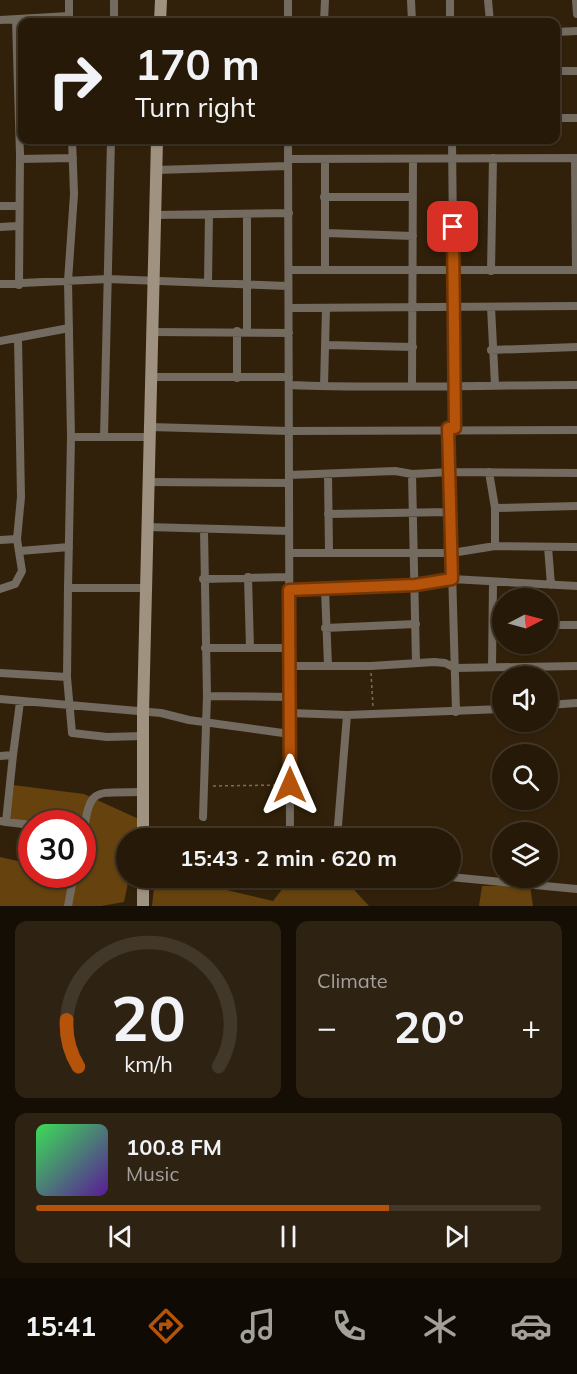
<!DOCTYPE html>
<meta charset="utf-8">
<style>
:root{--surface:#261908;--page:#2e2212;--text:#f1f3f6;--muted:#a4a09c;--line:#423829;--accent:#b45309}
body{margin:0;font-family:Mulish,sans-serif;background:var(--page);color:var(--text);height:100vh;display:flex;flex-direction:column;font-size:22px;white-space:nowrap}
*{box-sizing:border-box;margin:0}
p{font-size:20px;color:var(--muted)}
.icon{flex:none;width:33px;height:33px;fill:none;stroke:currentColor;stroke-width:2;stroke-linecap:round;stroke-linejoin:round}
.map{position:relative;height:906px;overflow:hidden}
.panel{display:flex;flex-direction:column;gap:15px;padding:15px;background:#150e04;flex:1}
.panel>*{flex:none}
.top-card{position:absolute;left:18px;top:18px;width:542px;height:126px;border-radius:12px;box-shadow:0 2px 4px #0004,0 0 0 2px var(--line);background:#261908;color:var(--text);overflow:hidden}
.needle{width:39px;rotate:84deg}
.buttons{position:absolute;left:492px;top:588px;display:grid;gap:12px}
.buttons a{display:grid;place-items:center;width:66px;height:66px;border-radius:50%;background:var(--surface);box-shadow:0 2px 4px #0004,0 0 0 2px var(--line);font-size:30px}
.speed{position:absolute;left:18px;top:810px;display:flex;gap:12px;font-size:30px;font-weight:700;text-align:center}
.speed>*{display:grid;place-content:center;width:78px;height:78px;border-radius:50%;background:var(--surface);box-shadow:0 2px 4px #0004,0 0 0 2px var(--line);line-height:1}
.speed .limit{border:9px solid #d22;background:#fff;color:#111}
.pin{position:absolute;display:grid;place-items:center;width:51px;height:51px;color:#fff;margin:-26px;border-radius:12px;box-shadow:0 3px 9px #0006}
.me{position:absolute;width:66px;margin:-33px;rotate:0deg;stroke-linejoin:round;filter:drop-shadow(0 0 4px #0008)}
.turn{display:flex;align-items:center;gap:21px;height:126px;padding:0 18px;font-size:27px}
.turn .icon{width:78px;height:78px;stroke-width:2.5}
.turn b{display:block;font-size:42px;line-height:51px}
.big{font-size:45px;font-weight:700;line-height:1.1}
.panel .widget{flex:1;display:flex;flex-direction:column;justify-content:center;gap:9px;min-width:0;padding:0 21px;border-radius:12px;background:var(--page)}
.panel .dial{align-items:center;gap:0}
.dial svg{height:156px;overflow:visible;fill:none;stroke:var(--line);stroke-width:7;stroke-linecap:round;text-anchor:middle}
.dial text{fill:var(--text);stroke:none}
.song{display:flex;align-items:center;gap:18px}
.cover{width:72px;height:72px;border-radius:9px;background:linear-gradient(135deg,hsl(130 70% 55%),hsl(270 70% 35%))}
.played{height:6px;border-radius:3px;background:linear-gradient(90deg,var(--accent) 70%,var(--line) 70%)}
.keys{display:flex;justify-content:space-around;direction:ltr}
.heat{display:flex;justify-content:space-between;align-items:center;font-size:33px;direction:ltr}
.panel .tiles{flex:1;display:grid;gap:15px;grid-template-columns:1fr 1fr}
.widget:last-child{grid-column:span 2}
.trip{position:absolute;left:116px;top:828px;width:345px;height:60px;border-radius:30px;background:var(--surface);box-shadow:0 2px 4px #0004,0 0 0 2px var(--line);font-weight:700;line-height:60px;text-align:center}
.dock{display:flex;height:96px;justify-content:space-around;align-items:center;background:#0f0a03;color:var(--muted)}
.dock .icon{width:42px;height:42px}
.dock .active{color:var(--accent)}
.dock b{font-size:27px;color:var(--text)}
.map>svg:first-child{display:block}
</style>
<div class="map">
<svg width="577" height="906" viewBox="0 0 577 906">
<rect width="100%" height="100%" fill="#32210a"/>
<path fill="#65420e" d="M13 785 84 794 141 820 137 838H126V878H129L124 902 101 906H0V857L31 864 32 874H82V824L36 823 8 818Z
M155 878H213L214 887 273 901 291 878H343L369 906H152Z
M530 885 533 906H479L482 886Z"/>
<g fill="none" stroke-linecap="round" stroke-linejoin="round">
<path stroke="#7d6e5b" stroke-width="1.5" stroke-dasharray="3 3" stroke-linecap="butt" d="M371 673 373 707
M213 786 283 785"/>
<path stroke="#736a60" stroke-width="8" d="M69 0V22
M288 0V22
M411 0 412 22
M450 0V22
M488 0 490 22
M576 0 577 14
M0 20 69 16
M16 20 20 155 19 285
M114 22V0
M324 22 325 0
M555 32 577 31
M555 71H577
M555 118H577
M72 140 74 194 68 281 71 437H104
M111 140 104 437H150
M288 140 290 838
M452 140 455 428
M575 158 576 270
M20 159 73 158
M288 159 577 158
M156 170 288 166
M324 197H413
M0 206H18
M155 215 289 213
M247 215V331
M0 227 18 226
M326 233 413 236
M325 269V159
M289 270H577
M491 271 493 158
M208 282 209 215
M0 284 108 279 288 286
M491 307 495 385
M289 308 577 306
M152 332 289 333
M0 341 69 328
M327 345 413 347
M491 350 577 347
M151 377H289
M237 378V331
M289 385C385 389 481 385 577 385
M324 386 326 308
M412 386 413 159
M150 427 289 431 577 430
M448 428 456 712
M71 437 68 588H146
M489 472 495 508V546
M412 474 416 663
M289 475 395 471 412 474 450 472 577 473
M328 475 329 551
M148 482 289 483
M495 508 577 506
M328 514 451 512
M147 527 289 531
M0 540 17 539
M548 547 551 585
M20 551 69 547
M289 553H452L495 546 577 547
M248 577 250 648
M203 579 289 577
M68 588 67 677 72 733 107 737 143 736
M0 589 15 584 22 571 17 539 21 497 18 338
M325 589 328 666
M289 590 415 585 452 579 577 586
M548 625H577
M325 628 416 624
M205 648H289
M290 666H371L434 662 445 663 455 668 577 666
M492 667 493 583
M0 673 67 677
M207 696 289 697
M0 699 161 713 189 720 290 734
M548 705 577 703
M290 713 347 715 502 709
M0 756 13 755 20 702
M203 817 207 696 204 530
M0 821 6 822 13 755
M6 822 32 825
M337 838 347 715
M82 841C91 786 89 793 143 792
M450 877 577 889
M68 906 74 874"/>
<path stroke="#a09280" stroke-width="12" d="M160 22 161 0
M143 838V713L157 140
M143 878V906"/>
</g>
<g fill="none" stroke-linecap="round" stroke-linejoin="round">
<defs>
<path id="route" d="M290 785 289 590 415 585 452 579 448 428H455L453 227"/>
</defs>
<use href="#route" stroke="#753606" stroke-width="15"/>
<use href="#route" stroke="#b45309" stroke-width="10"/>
</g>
</svg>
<div class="buttons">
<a><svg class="needle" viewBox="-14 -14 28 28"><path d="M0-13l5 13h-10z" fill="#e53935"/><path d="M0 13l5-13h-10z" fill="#a4a09c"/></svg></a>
<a><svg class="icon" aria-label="sound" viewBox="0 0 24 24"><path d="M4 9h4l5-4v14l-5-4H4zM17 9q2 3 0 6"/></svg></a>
<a><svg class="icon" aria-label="search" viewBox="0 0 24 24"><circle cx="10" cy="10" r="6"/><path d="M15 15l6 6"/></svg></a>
<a><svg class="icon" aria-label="layers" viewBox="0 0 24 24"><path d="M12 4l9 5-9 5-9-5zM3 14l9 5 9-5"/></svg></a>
</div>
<div class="speed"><div class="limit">30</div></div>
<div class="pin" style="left:453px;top:227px;background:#d93025"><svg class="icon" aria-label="arrive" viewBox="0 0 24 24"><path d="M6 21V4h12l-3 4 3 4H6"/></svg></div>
<svg class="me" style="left:290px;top:785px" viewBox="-20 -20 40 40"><path d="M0-17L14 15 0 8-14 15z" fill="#b45309" stroke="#fff" stroke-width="4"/></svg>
<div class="trip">15:43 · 2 min · 620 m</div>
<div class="top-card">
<div class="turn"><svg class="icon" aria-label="right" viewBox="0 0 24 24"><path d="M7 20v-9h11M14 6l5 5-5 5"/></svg><div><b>170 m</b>Turn right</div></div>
</div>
</div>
<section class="panel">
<div class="tiles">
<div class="widget dial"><svg viewBox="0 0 100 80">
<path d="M14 69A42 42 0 1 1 86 69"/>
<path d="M14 69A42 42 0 0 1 8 45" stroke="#b45309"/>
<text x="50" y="56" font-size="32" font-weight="700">20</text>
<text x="50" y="72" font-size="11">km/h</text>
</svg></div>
<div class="widget"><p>Climate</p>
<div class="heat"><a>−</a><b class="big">20°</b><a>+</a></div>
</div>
<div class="widget">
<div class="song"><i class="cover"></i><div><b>100.8 FM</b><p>Music</p></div></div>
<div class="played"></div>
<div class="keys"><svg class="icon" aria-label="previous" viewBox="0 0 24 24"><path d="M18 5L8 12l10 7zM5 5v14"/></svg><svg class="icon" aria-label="pause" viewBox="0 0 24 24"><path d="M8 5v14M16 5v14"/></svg><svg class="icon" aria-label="next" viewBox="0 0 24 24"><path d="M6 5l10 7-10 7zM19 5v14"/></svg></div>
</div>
</div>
</section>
<nav class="dock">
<b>15:41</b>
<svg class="icon active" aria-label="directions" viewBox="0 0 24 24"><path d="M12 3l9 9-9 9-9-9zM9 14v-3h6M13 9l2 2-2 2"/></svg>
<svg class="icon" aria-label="music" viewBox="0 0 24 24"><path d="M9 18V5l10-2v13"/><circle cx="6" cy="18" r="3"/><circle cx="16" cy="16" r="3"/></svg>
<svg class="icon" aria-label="phone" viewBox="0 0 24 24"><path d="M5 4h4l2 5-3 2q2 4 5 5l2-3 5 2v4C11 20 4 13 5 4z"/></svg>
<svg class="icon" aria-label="climate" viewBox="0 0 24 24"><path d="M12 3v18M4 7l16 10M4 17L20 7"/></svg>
<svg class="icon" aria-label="car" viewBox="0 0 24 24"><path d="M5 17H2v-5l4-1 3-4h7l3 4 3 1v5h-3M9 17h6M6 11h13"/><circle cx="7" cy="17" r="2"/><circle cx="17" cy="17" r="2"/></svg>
</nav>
